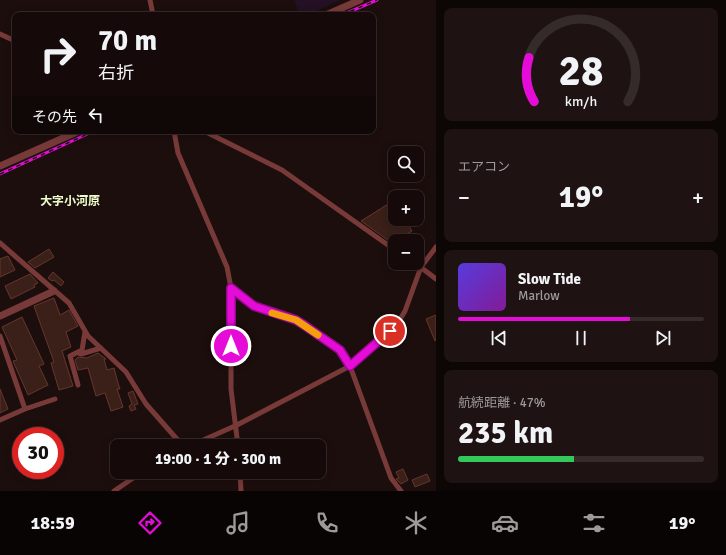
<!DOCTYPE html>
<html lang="ja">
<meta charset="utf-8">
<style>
:root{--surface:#150a09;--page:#1e1312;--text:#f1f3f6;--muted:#9d9a9c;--line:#342b2a;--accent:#e60cd7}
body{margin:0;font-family:Signika,"Noto Sans JP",sans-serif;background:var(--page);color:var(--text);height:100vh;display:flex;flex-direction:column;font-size:15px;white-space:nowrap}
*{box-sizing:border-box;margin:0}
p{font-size:13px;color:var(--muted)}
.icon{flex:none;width:22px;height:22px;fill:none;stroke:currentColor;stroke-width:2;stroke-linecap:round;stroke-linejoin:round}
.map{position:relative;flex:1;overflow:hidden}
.sheet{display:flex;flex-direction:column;gap:8px;padding:8px;background:#0c0605;width:290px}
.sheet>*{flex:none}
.top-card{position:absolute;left:12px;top:12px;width:364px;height:122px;border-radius:8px;box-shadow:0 2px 10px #0003,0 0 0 1px var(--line);background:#150a09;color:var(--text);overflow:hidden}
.fabs{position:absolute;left:388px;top:146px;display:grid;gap:8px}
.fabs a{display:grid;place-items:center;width:36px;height:36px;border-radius:8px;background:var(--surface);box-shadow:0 2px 10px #0003,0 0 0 1px var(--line);font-size:20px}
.speed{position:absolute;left:12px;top:427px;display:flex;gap:8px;font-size:20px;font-weight:700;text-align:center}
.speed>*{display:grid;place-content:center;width:52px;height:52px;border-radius:50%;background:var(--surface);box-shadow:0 2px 10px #0003,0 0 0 1px var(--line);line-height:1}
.speed .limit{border:6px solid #d22;background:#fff;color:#111}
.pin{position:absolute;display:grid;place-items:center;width:34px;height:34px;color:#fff;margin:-17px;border:2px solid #fff;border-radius:50%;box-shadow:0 1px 4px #0007}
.me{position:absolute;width:44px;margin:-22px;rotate:0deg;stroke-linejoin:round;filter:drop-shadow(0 0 3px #0008)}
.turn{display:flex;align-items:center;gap:14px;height:84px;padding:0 20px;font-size:18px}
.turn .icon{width:52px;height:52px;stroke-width:2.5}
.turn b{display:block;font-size:28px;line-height:34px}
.then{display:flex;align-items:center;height:38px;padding:0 20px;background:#0003;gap:8px;font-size:15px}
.big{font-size:30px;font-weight:800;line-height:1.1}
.sheet .card{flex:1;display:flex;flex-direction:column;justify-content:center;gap:6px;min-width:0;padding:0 14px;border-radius:8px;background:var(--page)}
.sheet .dial{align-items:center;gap:0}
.dial svg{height:104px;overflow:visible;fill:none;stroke:var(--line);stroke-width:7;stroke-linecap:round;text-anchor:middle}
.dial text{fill:var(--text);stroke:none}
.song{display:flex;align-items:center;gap:12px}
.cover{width:48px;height:48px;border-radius:6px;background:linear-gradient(135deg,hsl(250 70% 55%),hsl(290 70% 35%))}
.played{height:4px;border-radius:2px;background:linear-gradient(90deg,var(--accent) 70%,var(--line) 70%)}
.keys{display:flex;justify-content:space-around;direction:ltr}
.heat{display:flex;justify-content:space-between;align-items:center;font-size:22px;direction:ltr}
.charge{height:6px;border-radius:3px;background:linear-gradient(90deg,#34c759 47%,var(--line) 0)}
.trip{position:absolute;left:110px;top:439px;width:216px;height:40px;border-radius:8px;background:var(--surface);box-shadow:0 2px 10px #0003,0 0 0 1px var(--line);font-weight:800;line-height:40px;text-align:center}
.menu{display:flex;height:64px;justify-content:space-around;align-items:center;background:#080404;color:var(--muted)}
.menu .icon{width:28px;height:28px}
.menu .on{color:var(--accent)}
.menu b{font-size:18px;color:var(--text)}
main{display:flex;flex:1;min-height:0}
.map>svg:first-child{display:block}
</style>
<main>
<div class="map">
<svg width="436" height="491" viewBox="0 0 436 491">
<rect width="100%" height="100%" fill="#1c0e0c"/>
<path fill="#241025" d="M294 0H340L307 15H300Z"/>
<path fill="#3b1f19" stroke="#66362c" d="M393 201 395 204V219H405L412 231 407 234 411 239 408 241H405L402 237 392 243 361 221Z
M49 249 54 257 35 268 28 262Z
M8 256 15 270 0 277V259Z
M53 272 64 282 61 286 54 280 52 281 48 278Z
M30 274 38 283 34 285 35 287 11 299 5 286Z
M54 298 60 315 69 310 78 326 66 332 71 347 62 351 73 386 59 390 51 363 54 362 34 306Z
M436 315V340L435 341 426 319Z
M22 317 44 364 39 366 48 385 28 395 13 361 17 360 2 327Z
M98 353 106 359H104L107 370 114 368 118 383 120 389H117L123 407 111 411 105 393 96 396 88 368 78 370 75 360 78 357 87 358Z
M0 389 8 409 0 413Z
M133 391 138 404 134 405 136 409 131 411 129 406 132 404 128 393Z
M403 469 408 480 401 484 396 479 399 478 396 472Z
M427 474 430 481 415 487 412 480Z"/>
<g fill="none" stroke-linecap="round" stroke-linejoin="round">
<path stroke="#783a39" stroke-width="5" d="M150 0 153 15
M0 34 15 41
M174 131 178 153 227 267 231 288V389L238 446
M204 131 282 170 395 250
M0 243 69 303 88 336 126 372 146 404 183 446
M415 263 436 279
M231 288 254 306 296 320 304 325 340 350 350 366 391 478 401 491
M0 336 25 409 55 399
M78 353 81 354 101 348
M78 385 70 356 82 350 85 332
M0 420 25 409
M190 446 237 425 350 366 399 321 405 311 421 267 436 247
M240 472 241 491
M114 491 142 472"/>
<path stroke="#783a39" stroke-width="7" d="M326 15 360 0
M0 166 79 131
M0 316 54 291"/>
<defs>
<path id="rail" d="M342 15 377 0
M0 174 94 131"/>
</defs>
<use href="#rail" stroke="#e60cd7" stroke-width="3"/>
<use href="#rail" stroke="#1c0e0c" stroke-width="1.5" stroke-dasharray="4.5" stroke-linecap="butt"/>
</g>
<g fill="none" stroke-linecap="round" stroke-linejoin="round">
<defs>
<path id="route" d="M231 346V288L254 306 296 320 304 325 340 350 350 366 390 331"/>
</defs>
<use href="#route" stroke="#96088c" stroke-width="10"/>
<use href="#route" stroke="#e60cd7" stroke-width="7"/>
<path stroke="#f59e0b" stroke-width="7" d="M272 313 296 320 318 335"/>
</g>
<g text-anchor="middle" stroke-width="4" stroke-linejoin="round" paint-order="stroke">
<g font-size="12" font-weight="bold" fill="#ecfccb" stroke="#1c0e0c">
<text x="70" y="205">大字小河原</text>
</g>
</g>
</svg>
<div class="fabs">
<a><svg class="icon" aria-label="search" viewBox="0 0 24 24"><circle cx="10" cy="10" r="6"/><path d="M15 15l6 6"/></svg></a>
<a>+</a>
<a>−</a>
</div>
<div class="speed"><div class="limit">30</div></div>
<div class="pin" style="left:390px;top:331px;background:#d93025"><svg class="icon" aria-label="arrive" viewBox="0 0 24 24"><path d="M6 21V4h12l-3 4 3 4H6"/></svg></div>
<svg class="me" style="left:231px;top:346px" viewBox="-20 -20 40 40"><circle r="17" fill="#e60cd7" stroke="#fff" stroke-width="3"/><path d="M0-11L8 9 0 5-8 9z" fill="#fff"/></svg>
<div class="trip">19:00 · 1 分 · 300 m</div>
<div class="top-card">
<div class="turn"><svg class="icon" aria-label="right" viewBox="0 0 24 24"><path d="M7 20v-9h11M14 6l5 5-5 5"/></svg><div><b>70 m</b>右折</div></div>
<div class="then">その先<svg class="icon" aria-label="left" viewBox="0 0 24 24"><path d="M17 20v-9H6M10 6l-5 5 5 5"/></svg></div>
</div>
</div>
<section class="sheet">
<div class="card dial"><svg viewBox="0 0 100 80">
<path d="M14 69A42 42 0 1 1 86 69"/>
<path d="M14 69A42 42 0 0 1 10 35" stroke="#e60cd7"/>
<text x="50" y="56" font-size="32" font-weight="700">28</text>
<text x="50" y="72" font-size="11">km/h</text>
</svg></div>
<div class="card"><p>エアコン</p>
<div class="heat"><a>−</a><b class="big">19°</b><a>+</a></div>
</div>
<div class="card">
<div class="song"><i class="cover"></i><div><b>Slow Tide</b><p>Marlow</p></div></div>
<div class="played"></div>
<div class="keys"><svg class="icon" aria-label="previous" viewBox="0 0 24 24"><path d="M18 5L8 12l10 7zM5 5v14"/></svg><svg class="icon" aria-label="pause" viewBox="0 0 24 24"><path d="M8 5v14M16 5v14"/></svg><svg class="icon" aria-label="next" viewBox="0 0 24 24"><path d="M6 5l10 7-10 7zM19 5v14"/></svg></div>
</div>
<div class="card"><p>航続距離 · 47%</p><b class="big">235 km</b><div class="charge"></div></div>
</section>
</main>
<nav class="menu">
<b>18:59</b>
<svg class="icon on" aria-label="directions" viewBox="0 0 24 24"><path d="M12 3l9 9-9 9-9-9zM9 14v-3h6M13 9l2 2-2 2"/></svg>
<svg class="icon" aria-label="music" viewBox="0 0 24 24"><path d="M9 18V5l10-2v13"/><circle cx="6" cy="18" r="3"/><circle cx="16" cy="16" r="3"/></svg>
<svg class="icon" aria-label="phone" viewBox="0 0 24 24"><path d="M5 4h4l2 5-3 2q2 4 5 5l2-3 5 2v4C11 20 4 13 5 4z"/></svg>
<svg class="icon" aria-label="climate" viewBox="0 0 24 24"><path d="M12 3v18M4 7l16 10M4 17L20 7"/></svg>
<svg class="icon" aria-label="car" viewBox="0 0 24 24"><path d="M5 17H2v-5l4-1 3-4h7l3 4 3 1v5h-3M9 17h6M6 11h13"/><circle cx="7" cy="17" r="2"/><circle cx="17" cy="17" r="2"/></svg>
<svg class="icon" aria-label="filters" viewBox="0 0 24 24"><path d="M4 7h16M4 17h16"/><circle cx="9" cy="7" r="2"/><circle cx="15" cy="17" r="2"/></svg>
<b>19°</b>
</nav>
